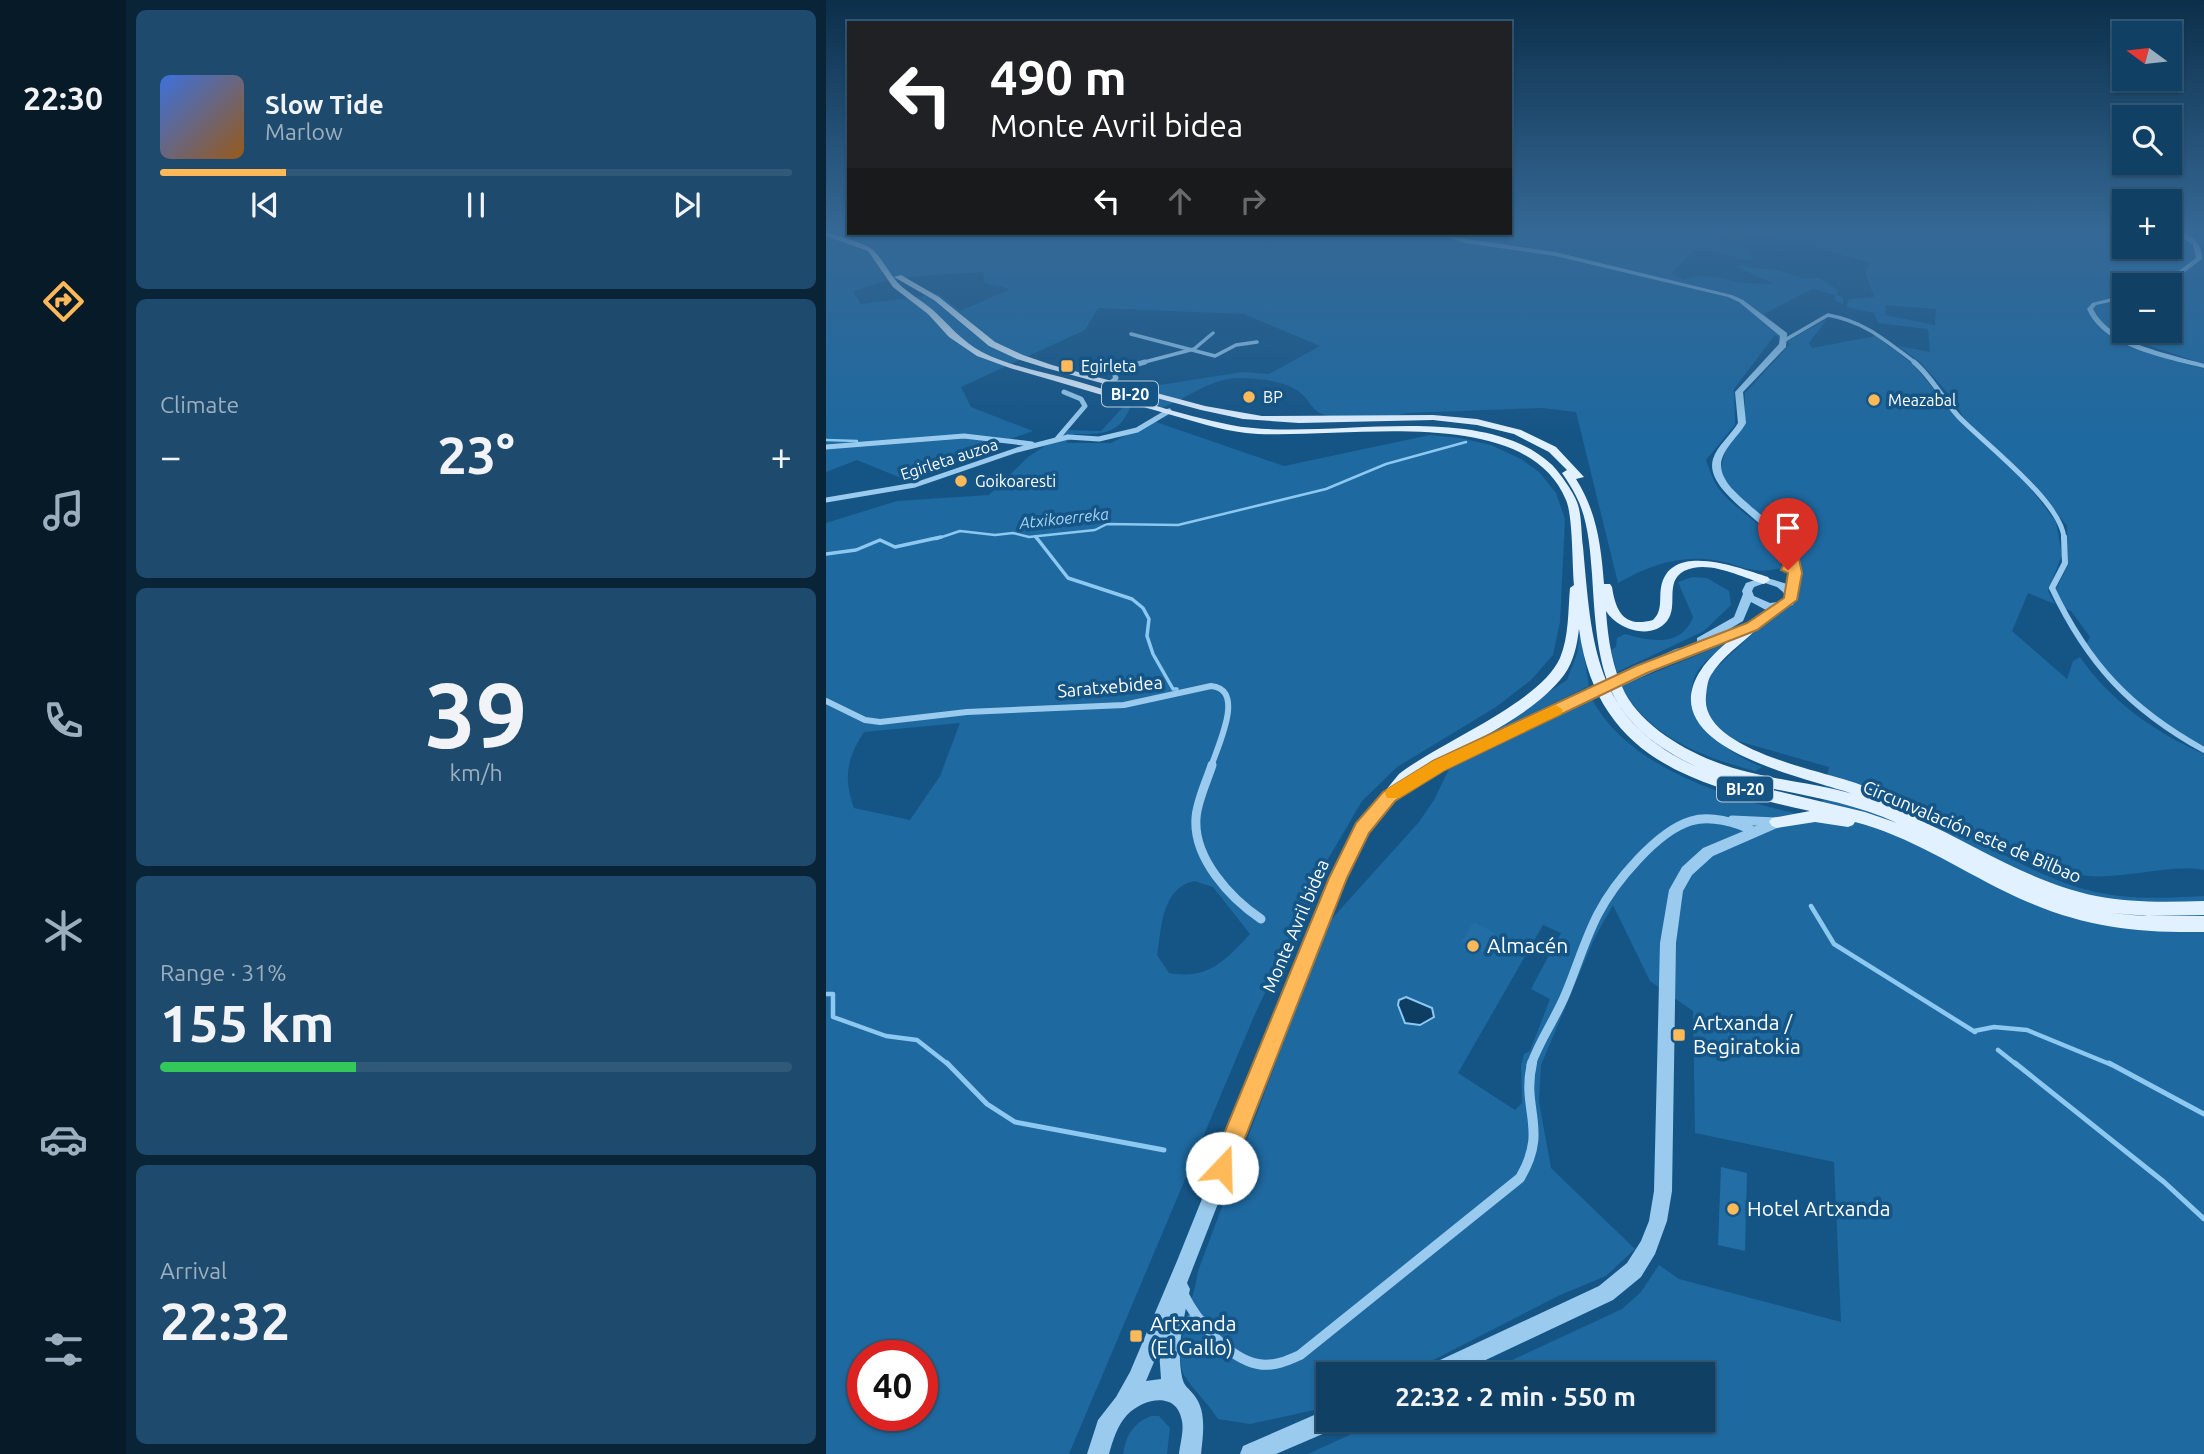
<!DOCTYPE html>
<meta charset="utf-8">
<style>
:root{--surface:#104064;--page:#1e4b6d;--text:#f1f3f6;--muted:#9cafbf;--line:#305978;--accent:#ffb958}
body{margin:0;font-family:Ubuntu,sans-serif;background:var(--page);color:var(--text);height:100vh;display:flex;flex-direction:column;font-size:26px;white-space:nowrap}
*{box-sizing:border-box;margin:0}
p{font-size:23px;color:var(--muted)}
.icon{flex:none;width:38px;height:38px;fill:none;stroke:currentColor;stroke-width:2;stroke-linecap:round;stroke-linejoin:round}
.map{position:relative;flex:1;overflow:hidden}
.sheet{display:flex;flex-direction:column;gap:10px;padding:10px;background:#092337;width:700px}
.sheet>*{flex:none}
.guide{position:absolute;left:21px;top:21px;width:665px;height:214px;border-radius:0px;box-shadow:0 2px 5px #0004,0 0 0 2px var(--line);background:#202124;color:#fff;overflow:hidden}
.needle{width:46px;rotate:285deg}
.buttons{position:absolute;left:1286px;top:21px;display:grid;gap:14px}
.buttons a{display:grid;place-items:center;width:70px;height:70px;border-radius:0px;background:var(--surface);box-shadow:0 2px 5px #0004,0 0 0 2px var(--line);font-size:35px}
.speed{position:absolute;left:21px;top:1340px;display:flex;gap:14px;font-size:35px;font-weight:700;text-align:center}
.speed>*{display:grid;place-content:center;width:91px;height:91px;border-radius:50%;background:var(--surface);box-shadow:0 2px 5px #0004,0 0 0 2px var(--line);line-height:1}
.speed .limit{border:10px solid #d22;background:#fff;color:#111}
.pin{position:absolute;display:grid;place-items:center;width:60px;height:60px;color:#fff;margin:-72px -30px;border-radius:50% 50% 50% 0;rotate:-45deg;box-shadow:0 0 7px #0007}
.pin .icon{rotate:45deg}
.me{position:absolute;width:77px;margin:-38px;rotate:21deg;stroke-linejoin:round;filter:drop-shadow(0 0 5px #0008)}
.turn{display:flex;align-items:center;gap:24px;height:147px;padding:0 28px;font-size:32px}
.turn .icon{width:91px;height:91px;stroke-width:2.5}
.turn b{display:block;font-size:49px;line-height:60px}
.lanes{display:flex;align-items:center;height:66px;padding:0 28px;background:#0003;justify-content:center;gap:35px;direction:ltr}
.lanes .off{opacity:.35}
.big{font-size:52px;font-weight:600;line-height:1.1}
.sheet .widget{flex:1;display:flex;flex-direction:column;justify-content:center;gap:10px;min-width:0;padding:0 24px;border-radius:10px;background:var(--page)}
.sheet .dial{align-items:center;gap:0}
.dial b{font-size:91px;line-height:1}
.song{display:flex;align-items:center;gap:21px}
.cover{width:84px;height:84px;border-radius:10px;background:linear-gradient(135deg,hsl(220 70% 55%),hsl(30 70% 35%))}
.played{height:7px;border-radius:4px;background:linear-gradient(90deg,var(--accent) 20%,var(--line) 20%)}
.keys{display:flex;justify-content:space-around;direction:ltr}
.heat{display:flex;justify-content:space-between;align-items:center;font-size:38px;direction:ltr}
.charge{height:10px;border-radius:5px;background:linear-gradient(90deg,#34c759 31%,var(--line) 0)}
.trip{position:absolute;left:490px;top:1362px;width:399px;height:70px;border-radius:0px;background:var(--surface);box-shadow:0 2px 5px #0004,0 0 0 2px var(--line);font-weight:600;line-height:70px;text-align:center}
main{display:flex;flex:1;min-height:0}
.tabs{display:flex;flex-direction:column;width:126px;justify-content:space-around;align-items:center;background:#061a28;color:var(--muted)}
.tabs .icon{width:49px;height:49px}
.tabs .active{color:var(--accent)}
.tabs b{font-size:32px;color:var(--text)}
.map>svg:first-child{display:block}
</style>
<main>
<nav class="tabs">
<b>22:30</b>
<svg class="icon active" aria-label="directions" viewBox="0 0 24 24"><path d="M12 3l9 9-9 9-9-9zM9 14v-3h6M13 9l2 2-2 2"/></svg>
<svg class="icon" aria-label="music" viewBox="0 0 24 24"><path d="M9 18V5l10-2v13"/><circle cx="6" cy="18" r="3"/><circle cx="16" cy="16" r="3"/></svg>
<svg class="icon" aria-label="phone" viewBox="0 0 24 24"><path d="M5 4h4l2 5-3 2q2 4 5 5l2-3 5 2v4C11 20 4 13 5 4z"/></svg>
<svg class="icon" aria-label="climate" viewBox="0 0 24 24"><path d="M12 3v18M4 7l16 10M4 17L20 7"/></svg>
<svg class="icon" aria-label="car" viewBox="0 0 24 24"><path d="M5 17H2v-5l4-1 3-4h7l3 4 3 1v5h-3M9 17h6M6 11h13"/><circle cx="7" cy="17" r="2"/><circle cx="17" cy="17" r="2"/></svg>
<svg class="icon" aria-label="filters" viewBox="0 0 24 24"><path d="M4 7h16M4 17h16"/><circle cx="9" cy="7" r="2"/><circle cx="15" cy="17" r="2"/></svg>
</nav>
<section class="sheet">
<div class="widget">
<div class="song"><i class="cover"></i><div><b>Slow Tide</b><p>Marlow</p></div></div>
<div class="played"></div>
<div class="keys"><svg class="icon" aria-label="previous" viewBox="0 0 24 24"><path d="M18 5L8 12l10 7zM5 5v14"/></svg><svg class="icon" aria-label="pause" viewBox="0 0 24 24"><path d="M8 5v14M16 5v14"/></svg><svg class="icon" aria-label="next" viewBox="0 0 24 24"><path d="M6 5l10 7-10 7zM19 5v14"/></svg></div>
</div>
<div class="widget"><p>Climate</p>
<div class="heat"><a>−</a><b class="big">23°</b><a>+</a></div>
</div>
<div class="widget dial"><b>39</b><p>km/h</p></div>
<div class="widget"><p>Range · 31%</p><b class="big">155 km</b><div class="charge"></div></div>
<div class="widget"><p>Arrival</p><b class="big">22:32</b></div>
</section>
<div class="map">
<svg width="1378" height="1454" viewBox="0 0 1378 1454">
<rect width="100%" height="100%" fill="#155586"/>
<path fill="#1e69a0" fill-rule="evenodd" d="M0 230H23V233H684V230H900L890 239 918 248 929 260C907 260 888 249 867 251L846 273 857 280C884 268 917 290 947 283L913 268 914 265C927 269 936 268 948 270 964 272 975 281 993 278L1012 290 1011 295 1017 297V304L1008 300 1010 295 987 289 938 314 961 333 964 340 1001 319 983 343 986 348 1050 336 1087 364 1128 414 1198 479 1230 522 1236 555 1222 591 1229 604 1202 593 1186 631 1241 679 1247 661 1254 657C1283 700 1331 734 1378 754V870C1341 864 1302 879 1263 876 1230 874 1200 857 1169 850 1251 894 1284 902 1378 896V1454H482L558 1419H877V1374H656L796 1309 815 1292 833 1265 853 1279 1015 1322 1008 1162 869 1133 867 1011 824 981 787 905 768 939 715 1065 713 1102 725 1168 809 1249 780 1276 734 1295 580 1374H502V1407L424 1424 392 1419C382 1403 367 1390 358 1375 346 1354 369 1296 372 1271L502 923 593 822 608 800 626 763 766 699C804 772 917 804 993 818L1003 767 908 740 894 730 878 708 881 679 890 668 950 612 965 605C1003 554 916 510 894 473L899 451 919 425V393L964 344 949 335 908 389 909 425 880 460C883 468 886 478 891 486 911 516 953 526 955 568 934 574 921 569 902 563 862 552 826 563 792 583L750 412 716 408 582 413C564 418 514 421 496 414 487 411 484 402 478 396 464 381 436 379 417 378 385 376 361 400 332 409 324 411 313 407 305 405 294 435 277 434 249 434L240 443H285L327 421 458 466 604 435 634 438 665 445 695 459 713 472 730 493 739 519 734 622 727 655 705 680 670 707 571 767 536 801 498 866 494 891 468 951 444 982 429 1014 243 1454H0V523L71 501 163 495 202 457 243 430 275 431 299 405 334 385 416 372 443 374 494 346 418 314 272 308 259 330 135 387 145 407 207 431 75 478 31 460 0 472ZM157 272 159 283 184 289 134 311 112 294 35 304 27 292C67 274 114 275 157 272ZM134 723 114 776 84 820 28 808C17 779 21 758 38 732ZM368 881 387 887 424 934C399 961 382 980 343 973L331 955C336 927 335 889 368 881ZM717 925 735 933 705 989 724 999 704 1051 698 1054 695 1065 696 1103 689 1110 632 1073ZM37 1356H96V1416H37Z
M904 230H1298V247H1344V230H1378V364L1304 339 1293 342 1378 369V746C1327 720 1295 691 1259 647L1264 637 1245 611 1238 608 1230 589 1242 565 1241 526 1207 483 1137 417 1127 399 1094 362 1072 346 1104 352 1102 329 1052 323 1048 313 1020 307 1023 299 1048 297 1039 271 1045 263 977 244ZM1298 285H1344V331H1298ZM1060 305 1110 309 1109 325 1059 315Z
M866 577 881 578 903 591 905 605 878 631 791 672 785 650 790 647 791 638 799 634C824 641 855 648 867 617L852 582Z
M754 631 763 686 644 743 741 680 751 654Z
M904 642C891 652 876 661 869 676 851 719 903 754 936 767L929 771C876 757 823 737 795 686Z
M325 1416H333L344 1428 341 1454H297C300 1436 307 1423 325 1416Z"/>
<path fill="#0d3d63" stroke="#8dc8f1" stroke-width="2" d="M580 997 606 1008 608 1017 594 1025 579 1023 572 1005 573 1000Z"/>
<g fill="none" stroke-linecap="round" stroke-linejoin="round">
<path stroke="#8dc8f1" stroke-width="2.5" d="M0 440 31 441
M209 536 211 539
M110 539 134 531 169 535 187 533 203 537 269 530 281 524 352 525 500 489 560 464 640 442"/>
<path stroke="#8dc8f1" stroke-width="3.5" d="M210 537 242 578 306 599 317 608 323 619 321 636 327 654 347 689H351
M0 554 30 550 54 540 69 547 115 537"/>
<path stroke="#8dc8f1" stroke-width="4.5" d="M985 906 1008 944 1149 1032
M0 994H7V1017L60 1036 91 1040 123 1065
M1201 1030 1286 1065
M1148 1031 1168 1027 1201 1030
M1172 1050 1191 1065"/>
<path stroke="#8dc8f1" stroke-width="5" d="M121 1063 161 1104 189 1122 338 1150
M1189 1063 1338 1182 1378 1219
M1283 1063 1378 1114"/>
</g>
<path fill="#236ea5" d="M648 922 669 933 657 953 635 942Z
M895 1167 921 1173 919 1251 892 1245Z"/>
<g fill="none" stroke-linecap="round" stroke-linejoin="round">
<path stroke="#9acbee" stroke-width="3.5" d="M305 334 389 356 410 345 431 342
M959 340 1002 315C1040 322 1060 341 1091 364
M311 364 368 349 387 333"/>
<path stroke="#9acbee" stroke-width="5" d="M1088 362C1106 377 1117 400 1133 417 1158 443 1237 503 1238 539
M268 368 269 372 287 371
M285 383 290 378 287 371 319 362
M230 440 259 406 255 399 238 392
M0 447 138 436 206 444
M0 500 89 485 191 450 242 437 273 439 311 430 343 411"/>
<path stroke="#9acbee" stroke-width="6" d="M1238 537 1239 563 1226 588C1262 664 1304 709 1378 750
M0 701 39 720 54 722 141 712 298 705 385 686C420 689 392 745 385 767"/>
<path stroke="#9acbee" stroke-width="9" d="M386 765C381 781 371 801 370 818 367 858 404 898 435 919
M906 820 950 822
M705 1065C714 1039 730 1018 740 993 751 967 759 939 772 914 788 883 831 831 865 821 884 815 910 822 927 831"/>
<path stroke="#9acbee" stroke-width="10" d="M358 1295C370 1320 403 1359 432 1364 447 1367 461 1361 474 1355L694 1178C723 1129 695 1111 706 1063
M352 1329 366 1320 376 1321"/>
<path fill="#9acbee" fill-rule="evenodd" d="M1346 230C1362 229 1377 243 1376 259L1341 285H1334L1370 258 1367 245Z
M609 233H617L640 239 729 252 906 295 917 300 961 333 960 347 917 392 920 423C913 436 895 450 895 465 895 498 963 519 970 568 972 580 972 594 967 605L954 608 930 630 856 657H848L846 654 848 651 871 643V638L908 617 917 594 916 591 920 583 938 577 961 584C962 569 959 554 951 542 936 519 878 489 887 459 891 446 905 435 912 423L909 392 953 344 954 336 913 302 902 297 729 256 639 243ZM939 583 951 587 957 592 960 597 959 601 944 603 928 596 926 591 928 587ZM925 602 940 610 922 624 895 634 917 621Z
M1298 295V299L1270 305 1267 309C1284 344 1344 354 1378 364V368C1340 358 1278 348 1261 309L1266 303Z
M681 728 687 733 685 736C639 758 586 776 552 816 537 834 528 857 519 878L361 1283 364 1289C358 1318 350 1348 356 1377 358 1387 363 1388 368 1395 381 1411 377 1435 375 1454H353C354 1444 358 1431 356 1421 351 1391 318 1398 301 1415 291 1426 287 1440 283 1454H261L272 1420 290 1397 304 1372 351 1261 505 878 532 823 556 795 571 783 605 763ZM333 1350 335 1379 320 1381Z
M951 817 956 818 958 822 956 826 887 856 866 875 857 891 850 943 846 1191 841 1221 829 1254 815 1277 787 1300 630 1374H596L599 1367 773 1286 801 1263 815 1241 823 1221 828 1191 834 943 843 890 856 867 877 848Z
M502 1409V1419H516L513 1427 450 1454H414L417 1446Z"/>
<path fill="#e2f1ff" fill-rule="evenodd" d="M0 232C12 236 40 243 48 251 57 260 63 273 72 283 83 294 97 301 108 311 124 326 137 342 156 352 185 367 219 372 250 381 301 396 353 415 405 425 497 443 651 397 725 464 732 470 748 493 751 502 756 515 755 533 757 547 766 646 768 721 871 767 775 721 772 670 766 574 764 548 762 519 750 496 746 488 741 480 736 473L741 470 723 452 688 434 651 425 607 420 473 423 417 419 375 410 220 368 191 359 163 346 108 300 68 277 75 275 113 297 169 342 197 355 226 365 379 406 436 416 607 415 651 419 695 430 730 447 758 477 750 479C771 512 775 546 778 584H784L786 587C790 612 798 628 827 620 838 610 832 596 836 583 849 542 915 569 942 577L944 580 938 584C915 577 882 559 858 571 838 582 853 606 841 621 825 641 791 629 780 611 782 639 786 667 799 693 821 734 879 762 922 772 957 781 993 784 1027 794 983 778 828 749 873 673 885 653 905 640 922 624H930L932 627 930 630C915 644 896 657 885 675 881 682 881 688 880 696 874 746 981 768 1017 779 1034 784 1051 791 1067 798 1076 802 1089 805 1094 814L1091 819C1150 845 1205 883 1270 896 1305 903 1342 902 1378 901V915L1322 916 1285 913 1317 916H1378V932C1302 933 1250 926 1180 892 1131 868 1083 836 1029 822L1027 825 1022 827 989 822 951 828 946 826 943 822 946 818 984 811C871 786 771 761 753 629 751 645 748 661 738 675 709 713 658 735 618 759 599 770 581 781 568 800H558L555 796 573 774C614 742 714 703 734 658 743 637 742 610 744 588L748 585C746 565 747 516 740 500 698 399 507 442 420 433 393 430 368 421 342 414 289 399 237 383 184 368L151 356 123 337 102 314 67 287 42 251 0 236ZM882 772C944 793 1011 795 1071 823L1039 812 921 784Z"/>
<path stroke="#9acbee" stroke-width="11" d="M681 733 852 654"/>
</g>
<linearGradient id="sky" x2="0" y2="1"><stop stop-color="#0c2f4a"/><stop offset="0.53" stop-color="#356895"/><stop offset="1" stop-color="#356895" stop-opacity="0"/></linearGradient>
<rect width="1378" height="433" fill="url(#sky)"/>
<path fill="#ffb958" stroke="#a67839" stroke-width="2" d="M961 556 973 559 976 573 971 600 931 630 821 673 619 770 569 801 543 833 521 878 404 1176 396 1180 388 1176 384 1168 503 878 530 823 557 792 607 761 810 666 921 623 958 598 962 573 955 570Z"/>
<path fill="#f59e0b" d="M730 705 737 710 735 714 619 770 573 798H561L559 793 561 789 607 761Z"/>
<g fill="#ffb958" stroke="#155586" stroke-width="2.5">
<rect x="234" y="359" width="14" height="14" rx="3.5"/>
<circle cx="423" cy="397" r="7"/>
<circle cx="1048" cy="400" r="7"/>
<circle cx="135" cy="481" r="7"/>
<circle cx="647" cy="946" r="7"/>
<rect x="846" y="1028" width="14" height="14" rx="3.5"/>
<circle cx="907" cy="1209" r="7"/>
<rect x="303" y="1329" width="14" height="14" rx="3.5"/>
</g>
<g text-anchor="middle" stroke-width="7" stroke-linejoin="round" paint-order="stroke">
<g font-size="16" fill="#fff" stroke="#155586" text-anchor="start">
<text x="255" y="372">Egirleta</text>
<text x="437" y="403">BP</text>
<text x="1062" y="406">Meazabal</text>
<text x="149" y="487">Goikoaresti</text>
</g>
<g fill="#155586" stroke="#b9ccdb" stroke-width="2">
<rect x="276" y="381.5" width="56" height="25" rx="5"/>
<rect x="891" y="776.5" width="56" height="25" rx="5"/>
</g>
<g font-size="16" font-weight="bold" fill="#fff">
<text x="304" y="400">BI-20</text>
<text x="919" y="795">BI-20</text>
</g>
<g font-size="16" fill="#fff" stroke="#155586">
<text transform="translate(123 459) rotate(-18)" y="6">Egirleta auzoa</text>
</g>
<g font-size="16" font-style="italic" fill="#a6d5f6" stroke="#155586">
<text transform="translate(238 518) rotate(-6)" y="6">Atxikoerreka</text>
</g>
<g font-size="18" fill="#fff" stroke="#155586">
<text transform="translate(284 687) rotate(-5)" y="6">Saratxebidea</text>
<text transform="translate(1146 832) rotate(23)" y="6">Circunvalación este de Bilbao</text>
<text transform="translate(470 926) rotate(-67)" y="6">Monte Avril bidea</text>
</g>
<g font-size="21" fill="#fff" stroke="#155586" text-anchor="start">
<text x="661" y="953">Almacén</text>
<text x="867" y="1030">Artxanda /<tspan x="867" dy="24">Begiratokia</tspan></text>
<text x="921" y="1216">Hotel Artxanda</text>
<text x="324" y="1331">Artxanda<tspan x="324" dy="24">(El Gallo)</tspan></text>
</g>
</g>
</svg>
<div class="buttons">
<a><svg class="needle" viewBox="-14 -14 28 28"><path d="M0-13l5 13h-10z" fill="#e53935"/><path d="M0 13l5-13h-10z" fill="#9cafbf"/></svg></a>
<a><svg class="icon" aria-label="search" viewBox="0 0 24 24"><circle cx="10" cy="10" r="6"/><path d="M15 15l6 6"/></svg></a>
<a>+</a>
<a>−</a>
</div>
<div class="speed"><div class="limit">40</div></div>
<div class="pin" style="left:962px;top:570px;background:#d93025"><svg class="icon" aria-label="arrive" viewBox="0 0 24 24"><path d="M6 21V4h12l-3 4 3 4H6"/></svg></div>
<svg class="me" style="left:396px;top:1168px" viewBox="-20 -20 40 40"><circle r="19" fill="#fff"/><path d="M0-13L10 11 0 6-10 11z" fill="#ffb958"/></svg>
<div class="trip">22:32 · 2 min · 550 m</div>
<div class="guide">
<div class="turn"><svg class="icon" aria-label="left" viewBox="0 0 24 24"><path d="M17 20v-9H6M10 6l-5 5 5 5"/></svg><div><b>490 m</b>Monte Avril bidea</div></div>
<div class="lanes"><svg class="icon" aria-label="left" viewBox="0 0 24 24"><path d="M17 20v-9H6M10 6l-5 5 5 5"/></svg><svg class="icon off" aria-label="ahead" viewBox="0 0 24 24"><path d="M12 20V5M6 11l6-6 6 6"/></svg><svg class="icon off" aria-label="right" viewBox="0 0 24 24"><path d="M7 20v-9h11M14 6l5 5-5 5"/></svg></div>
</div>
</div>
</main>
